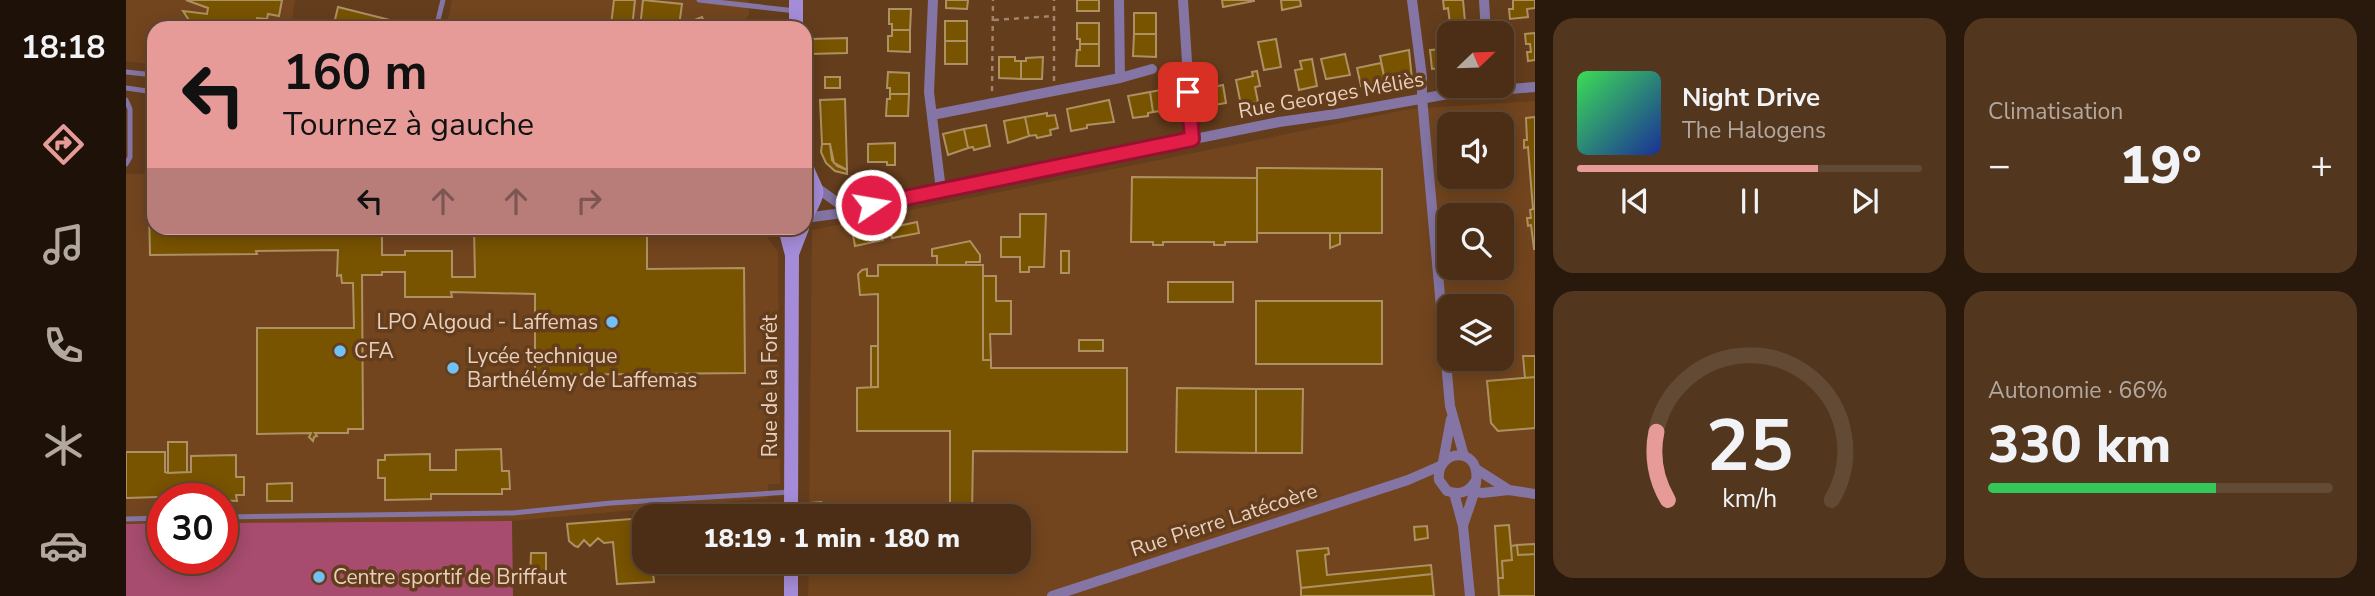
<!DOCTYPE html>
<html lang="fr">
<meta charset="utf-8">
<style>
:root{--surface:#4b2e15;--page:#52361e;--text:#f1f3f6;--muted:#b2a8a0;--line:#624a34;--accent:#e69b98}
body{margin:0;font-family:"Nunito Sans",sans-serif;background:var(--page);color:var(--text);height:100vh;display:flex;flex-direction:column;font-size:26px;white-space:nowrap}
*{box-sizing:border-box;margin:0}
p{font-size:23px;color:var(--muted)}
.icon{flex:none;width:38px;height:38px;fill:none;stroke:currentColor;stroke-width:2;stroke-linecap:round;stroke-linejoin:round}
.map{position:relative;flex:1;overflow:hidden}
.panel{display:flex;flex-direction:column;gap:18px;padding:18px;background:#29190c;width:840px}
.panel>*{flex:none}
.banner{position:absolute;left:21px;top:21px;width:665px;height:214px;border-radius:21px;box-shadow:0 4px 18px #0003,0 0 0 2px var(--line);background:#e69b98;color:#111;overflow:hidden}
.needle{width:46px;rotate:67deg}
.tools{position:absolute;left:1311px;top:21px;display:grid;gap:14px}
.tools a{display:grid;place-items:center;width:77px;height:77px;border-radius:14px;background:var(--surface);box-shadow:0 4px 18px #0003,0 0 0 2px var(--line);font-size:35px}
.speed{position:absolute;left:21px;top:483px;display:flex;gap:14px;font-size:35px;font-weight:700;text-align:center}
.speed>*{display:grid;place-content:center;width:91px;height:91px;border-radius:50%;background:var(--surface);box-shadow:0 4px 18px #0003,0 0 0 2px var(--line);line-height:1}
.speed .limit{border:10px solid #d22;background:#fff;color:#111}
.pin{position:absolute;display:grid;place-items:center;width:60px;height:60px;color:#fff;margin:-30px;border-radius:14px;box-shadow:0 4px 10px #0006}
.me{position:absolute;width:77px;margin:-38px;rotate:78deg;stroke-linejoin:round;filter:drop-shadow(0 0 5px #0008)}
.turn{display:flex;align-items:center;gap:24px;height:147px;padding:0 21px;font-size:32px}
.turn .icon{width:91px;height:91px;stroke-width:2.5}
.turn b{display:block;font-size:49px;line-height:60px}
.lanes{display:flex;align-items:center;height:66px;padding:0 21px;background:#0003;justify-content:center;gap:35px;direction:ltr}
.lanes .off{opacity:.35}
.big{font-size:52px;font-weight:800;line-height:1.1}
.panel .tile{flex:1;display:flex;flex-direction:column;justify-content:center;gap:10px;min-width:0;padding:0 24px;border-radius:21px;background:var(--page)}
.panel .dial{align-items:center;gap:0}
.dial svg{height:182px;overflow:visible;fill:none;stroke:var(--line);stroke-width:7;stroke-linecap:round;text-anchor:middle}
.dial text{fill:var(--text);stroke:none}
.song{display:flex;align-items:center;gap:21px}
.cover{width:84px;height:84px;border-radius:10px;background:linear-gradient(135deg,hsl(130 70% 55%),hsl(230 70% 35%))}
.played{height:7px;border-radius:4px;background:linear-gradient(90deg,var(--accent) 70%,var(--line) 70%)}
.keys{display:flex;justify-content:space-around;direction:ltr}
.heat{display:flex;justify-content:space-between;align-items:center;font-size:38px;direction:ltr}
.charge{height:10px;border-radius:5px;background:linear-gradient(90deg,#34c759 66%,var(--line) 0)}
.panel .tiles{flex:1;display:grid;gap:18px;grid-template-columns:repeat(2,1fr)}
.trip{position:absolute;left:506px;top:504px;width:399px;height:70px;border-radius:21px;background:var(--surface);box-shadow:0 4px 18px #0003,0 0 0 2px var(--line);font-weight:800;line-height:70px;text-align:center}
main{display:flex;flex:1;min-height:0}
.tab-bar{display:flex;flex-direction:column;width:126px;justify-content:space-around;align-items:center;background:#1e1208;color:var(--muted)}
.tab-bar .icon{width:49px;height:49px}
.tab-bar .active{color:var(--accent)}
.tab-bar b{font-size:32px;color:var(--text)}
.map>svg:first-child{display:block}
</style>
<main>
<nav class="tab-bar">
<b>18:18</b>
<svg class="icon active" aria-label="directions" viewBox="0 0 24 24"><path d="M12 3l9 9-9 9-9-9zM9 14v-3h6M13 9l2 2-2 2"/></svg>
<svg class="icon" aria-label="music" viewBox="0 0 24 24"><path d="M9 18V5l10-2v13"/><circle cx="6" cy="18" r="3"/><circle cx="16" cy="16" r="3"/></svg>
<svg class="icon" aria-label="phone" viewBox="0 0 24 24"><path d="M5 4h4l2 5-3 2q2 4 5 5l2-3 5 2v4C11 20 4 13 5 4z"/></svg>
<svg class="icon" aria-label="climate" viewBox="0 0 24 24"><path d="M12 3v18M4 7l16 10M4 17L20 7"/></svg>
<svg class="icon" aria-label="car" viewBox="0 0 24 24"><path d="M5 17H2v-5l4-1 3-4h7l3 4 3 1v5h-3M9 17h6M6 11h13"/><circle cx="7" cy="17" r="2"/><circle cx="17" cy="17" r="2"/></svg>
</nav>
<div class="map">
<svg width="1409" height="596" viewBox="0 0 1409 596">
<rect width="100%" height="100%" fill="#643d1c"/>
<path fill="#72451e" fill-rule="evenodd" d="M0 0H169L165 28H28V65L0 61Z
M326 0H620L623 1V15L617 21V28H320Z
M1409 101V596H682L683 562H892V516H683L686 230 1284 109ZM1323 124H1376V177H1323ZM1323 215H1376V268H1323ZM1323 306H1376V359H1323Z
M0 174H28V228H634L652 252 654 484H642L643 498 386 521 96 523V499H37V523L0 524Z"/>
<path fill="#a74c6e" d="M386 521 387 596H0V524L37 523V558H96V523Z"/>
<path fill="#785300" stroke="#ae9162" stroke-width="2" d="M60 0H156L153 16 142 14 141 19 131 18 130 28H68L57 11 81 14 82 8Z
M488 0H509L506 28H460L461 22 485 25Z
M517 0 556 4 553 26 576 17 581 28H514Z
M820 0H842L841 9 820 8Z
M951 0H973V11H951Z
M1096 0H1128V1L1097 7Z
M1155 0H1174L1175 6 1156 10Z
M1317 0H1337L1339 22 1324 24 1322 8 1318 9Z
M1387 0H1409V8L1401 9 1402 17 1384 19 1383 9H1387Z
M212 7 272 22 271 28H207Z
M763 9H785L784 30H766V24H763Z
M1008 13H1030V34H1008Z
M819 21H841V41H819Z
M951 23H973V44H954V39H951Z
M766 30H784V52L762 51V36H766Z
M1409 33V60L1402 61 1401 52H1405L1404 44H1400L1399 34Z
M1008 34H1030V57L1007 56Z
M721 38V53L684 54V39Z
M1150 39 1155 67 1138 70 1132 42Z
M819 41H841V64H819Z
M954 44H973V66H950L951 50H954Z
M1322 49 1323 67 1306 69 1304 50Z
M1283 50 1286 79 1284 82 1272 85 1271 81 1259 80 1254 56Z
M1219 54 1224 75 1200 79 1195 59Z
M873 57H889V61H895V79L873 78Z
M917 57 916 79H895V61H900V58Z
M1186 59 1191 86 1173 90 1169 70 1176 69 1174 61Z
M1255 63 1259 80 1235 86 1231 68Z
M1131 71 1134 86 1129 87 1132 102 1115 105 1110 80 1127 76 1126 72Z
M762 72 783 73V94H764V88H761Z
M699 77H714V88H699Z
M1097 85 1100 103 1088 105 1087 101 1075 104 1072 90Z
M1045 88 1049 110 1034 113V111L1027 112 1024 92Z
M1024 92 1027 112 1022 113V116L1007 118 1002 96Z
M764 94H783L782 116H760L761 99H764Z
M719 99 721 170 708 163 704 144H696L694 100Z
M983 100 988 122 961 125V128L945 131 941 109Z
M921 113V116L929 115 932 128 924 130 925 135 911 138 910 135 903 136 899 117Z
M899 117 903 136 882 143 878 121Z
M1409 117V249H1408L1405 225 1402 226 1401 218H1405L1404 210 1407 209 1402 147 1398 148V140H1401L1400 118Z
M860 125 864 146 848 150 847 147 842 148 838 129Z
M838 129 842 148 822 155 817 134Z
M769 143V165H761V162H742V144Z
M696 144H704L706 160 711 166 721 170V174L709 171 700 163 695 152Z
M1131 168 1256 169V233H1131Z
M1006 177 1131 178V242H1099V245H1088V242H1037V245H1027V242H1005Z
M23 209H28V228H130V230H256V255H279V251H326V277H349L348 228H521V269L618 268 619 373 409 375V294L325 292 326 297H279V272H256V275H236L237 429H222V433H189L191 436 188 437 187 441 183 437 185 433 131 434V328H228L227 283H216L215 275 211 276 212 250 130 251 131 254 24 255Z
M894 214H920L918 267H903V272H894V257H875V237H894Z
M791 222 793 233 766 238 763 228Z
M755 230 757 240 729 246 727 235Z
M1204 233H1214V244L1204 248Z
M844 241 854 255V262H840V265H811V256H806V249Z
M935 251H943V273H935Z
M752 265H857V360H865V368H1001V452L847 451 846 516H824V431H731V388L752 387V294L734 295 732 274 736 270 741 269V276H752Z
M857 276H870V301H885V334H864L865 360H857Z
M1042 282H1107V302H1042Z
M1130 301H1256V364H1130Z
M953 340H977V351H953Z
M745 346H752V387H745Z
M1397 356H1409V377L1399 378Z
M1409 377V428L1372 431 1365 423 1361 381Z
M1051 388 1130 389V453L1050 452Z
M1130 389H1177L1176 453H1130Z
M42 442H61V472L42 473Z
M375 449 376 471H383L384 489H376V494H305V499L259 500V478H252V460H259V455L304 454V470H330V450Z
M0 452H39V472L42 473 65 472V456L110 455V477H118V495H110L111 501 65 499V496L0 498Z
M166 483V501H141V484Z
M695 502V516H685V503Z
M518 518V541H508L509 565 526 564 528 582 491 584 487 542 478 543 472 538 464 546 458 540 452 547 449 546 443 541 441 524Z
M1383 525 1386 560 1376 561 1377 578H1372L1369 526Z
M1301 526 1302 538 1289 540 1288 527Z
M1409 544V554L1392 555 1391 545Z
M1391 545 1392 555 1409 554V596H1373L1372 578H1377L1376 561 1386 560 1385 546Z
M1202 548 1203 554 1199 555 1201 575 1305 565 1306 574 1175 588 1171 551Z
M405 553H420V573H416V581H404Z
M1306 574 1308 596H1175V588Z"/>
<g fill="none" stroke-linecap="round" stroke-linejoin="round">
<path stroke="#a38369" stroke-width="2.5" stroke-dasharray="5 5" stroke-linecap="butt" d="M868 20 928 16
M1036 69 1051 68
M928 81V0
M866 91 867 0"/>
<path stroke="#8475a5" stroke-width="5" d="M573 0 670 11
M310 28 317 0
M0 72 28 75
M0 88 28 92
M0 100 4 109V157L0 164
M96 517 387 513 485 503 665 492
M0 519 37 518"/>
<path stroke="#8475a5" stroke-width="10" d="M807 0 803 92 815 190
M1057 0 1066 139
M1286 0 1296 77V98L1324 406 1338 456
M1358 0 1360 33
M994 78 1026 69
M806 115 994 78 993 0
M691 188 722 210
M679 218 709 214 815 190 1153 122 1210 114 1322 94 1409 87
M1317 462 1325 419
M1350 469 1383 490
M1343 490 1356 493 1383 490 1409 494
M1328 493 1337 526 1344 596
M1337 526C1341 511 1353 487 1350 471 1346 446 1310 452 1313 480L1321 491C1333 495 1342 493 1349 482
M926 596 1282 480 1314 466"/>
<path stroke="#a58cd8" stroke-width="14" d="M670 0V28
M679 162C690 197 698 183 679 219
M659 228 666 255 665 516
M666 254 676 228
M665 596V562"/>
</g>
<g fill="none" stroke-linecap="round" stroke-linejoin="round">
<defs>
<path id="route" d="M745 205 1066 139 1062 92"/>
</defs>
<use href="#route" stroke="#92132f" stroke-width="18"/>
<use href="#route" stroke="#e11d48" stroke-width="12"/>
</g>
<g fill="#71c1f5" stroke="#643d1c" stroke-width="2.5">
<circle cx="486" cy="322" r="7"/>
<circle cx="214" cy="351" r="7"/>
<circle cx="327" cy="368" r="7"/>
<circle cx="193" cy="577" r="7"/>
</g>
<g text-anchor="middle" stroke-width="7" stroke-linejoin="round" paint-order="stroke">
<g font-size="21" fill="#e8d0be" stroke="#643d1c">
<text transform="translate(1205 95) rotate(-10)" y="7">Rue Georges Méliès</text>
<text transform="translate(644 386) rotate(-90)" y="7">Rue de la Forêt</text>
<text transform="translate(1098 520) rotate(-18)" y="7">Rue Pierre Latécoère</text>
</g>
<g font-size="21" fill="#e8d0be" stroke="#643d1c" text-anchor="start">
<text x="472" y="329" text-anchor="end">LPO Algoud - Laffemas</text>
<text x="228" y="358">CFA</text>
<text x="341" y="363">Lycée technique<tspan x="341" dy="24">Barthélémy de Laffemas</tspan></text>
<text x="207" y="584">Centre sportif de Briffaut</text>
</g>
</g>
</svg>
<div class="tools">
<a><svg class="needle" viewBox="-14 -14 28 28"><path d="M0-13l5 13h-10z" fill="#e53935"/><path d="M0 13l5-13h-10z" fill="#b2a8a0"/></svg></a>
<a><svg class="icon" aria-label="sound" viewBox="0 0 24 24"><path d="M4 9h4l5-4v14l-5-4H4zM17 9q2 3 0 6"/></svg></a>
<a><svg class="icon" aria-label="search" viewBox="0 0 24 24"><circle cx="10" cy="10" r="6"/><path d="M15 15l6 6"/></svg></a>
<a><svg class="icon" aria-label="layers" viewBox="0 0 24 24"><path d="M12 4l9 5-9 5-9-5zM3 14l9 5 9-5"/></svg></a>
</div>
<div class="speed"><div class="limit">30</div></div>
<div class="pin" style="left:1062px;top:92px;background:#d93025"><svg class="icon" aria-label="arrive" viewBox="0 0 24 24"><path d="M6 21V4h12l-3 4 3 4H6"/></svg></div>
<svg class="me" style="left:745px;top:205px" viewBox="-20 -20 40 40"><circle r="17" fill="#e11d48" stroke="#fff" stroke-width="3"/><path d="M0-11L8 9 0 5-8 9z" fill="#fff"/></svg>
<div class="trip">18:19 · 1 min · 180 m</div>
<div class="banner">
<div class="turn"><svg class="icon" aria-label="left" viewBox="0 0 24 24"><path d="M17 20v-9H6M10 6l-5 5 5 5"/></svg><div><b>160 m</b>Tournez à gauche</div></div>
<div class="lanes"><svg class="icon" aria-label="left" viewBox="0 0 24 24"><path d="M17 20v-9H6M10 6l-5 5 5 5"/></svg><svg class="icon off" aria-label="ahead" viewBox="0 0 24 24"><path d="M12 20V5M6 11l6-6 6 6"/></svg><svg class="icon off" aria-label="ahead" viewBox="0 0 24 24"><path d="M12 20V5M6 11l6-6 6 6"/></svg><svg class="icon off" aria-label="right" viewBox="0 0 24 24"><path d="M7 20v-9h11M14 6l5 5-5 5"/></svg></div>
</div>
</div>
<section class="panel">
<div class="tiles">
<div class="tile">
<div class="song"><i class="cover"></i><div><b>Night Drive</b><p>The Halogens</p></div></div>
<div class="played"></div>
<div class="keys"><svg class="icon" aria-label="previous" viewBox="0 0 24 24"><path d="M18 5L8 12l10 7zM5 5v14"/></svg><svg class="icon" aria-label="pause" viewBox="0 0 24 24"><path d="M8 5v14M16 5v14"/></svg><svg class="icon" aria-label="next" viewBox="0 0 24 24"><path d="M6 5l10 7-10 7zM19 5v14"/></svg></div>
</div>
<div class="tile"><p>Climatisation</p>
<div class="heat"><a>−</a><b class="big">19°</b><a>+</a></div>
</div>
<div class="tile dial"><svg viewBox="0 0 100 80">
<path d="M14 69A42 42 0 1 1 86 69"/>
<path d="M14 69A42 42 0 0 1 9 39" stroke="#e69b98"/>
<text x="50" y="56" font-size="32" font-weight="700">25</text>
<text x="50" y="72" font-size="11">km/h</text>
</svg></div>
<div class="tile"><p>Autonomie · 66%</p><b class="big">330 km</b><div class="charge"></div></div>
</div>
</section>
</main>
